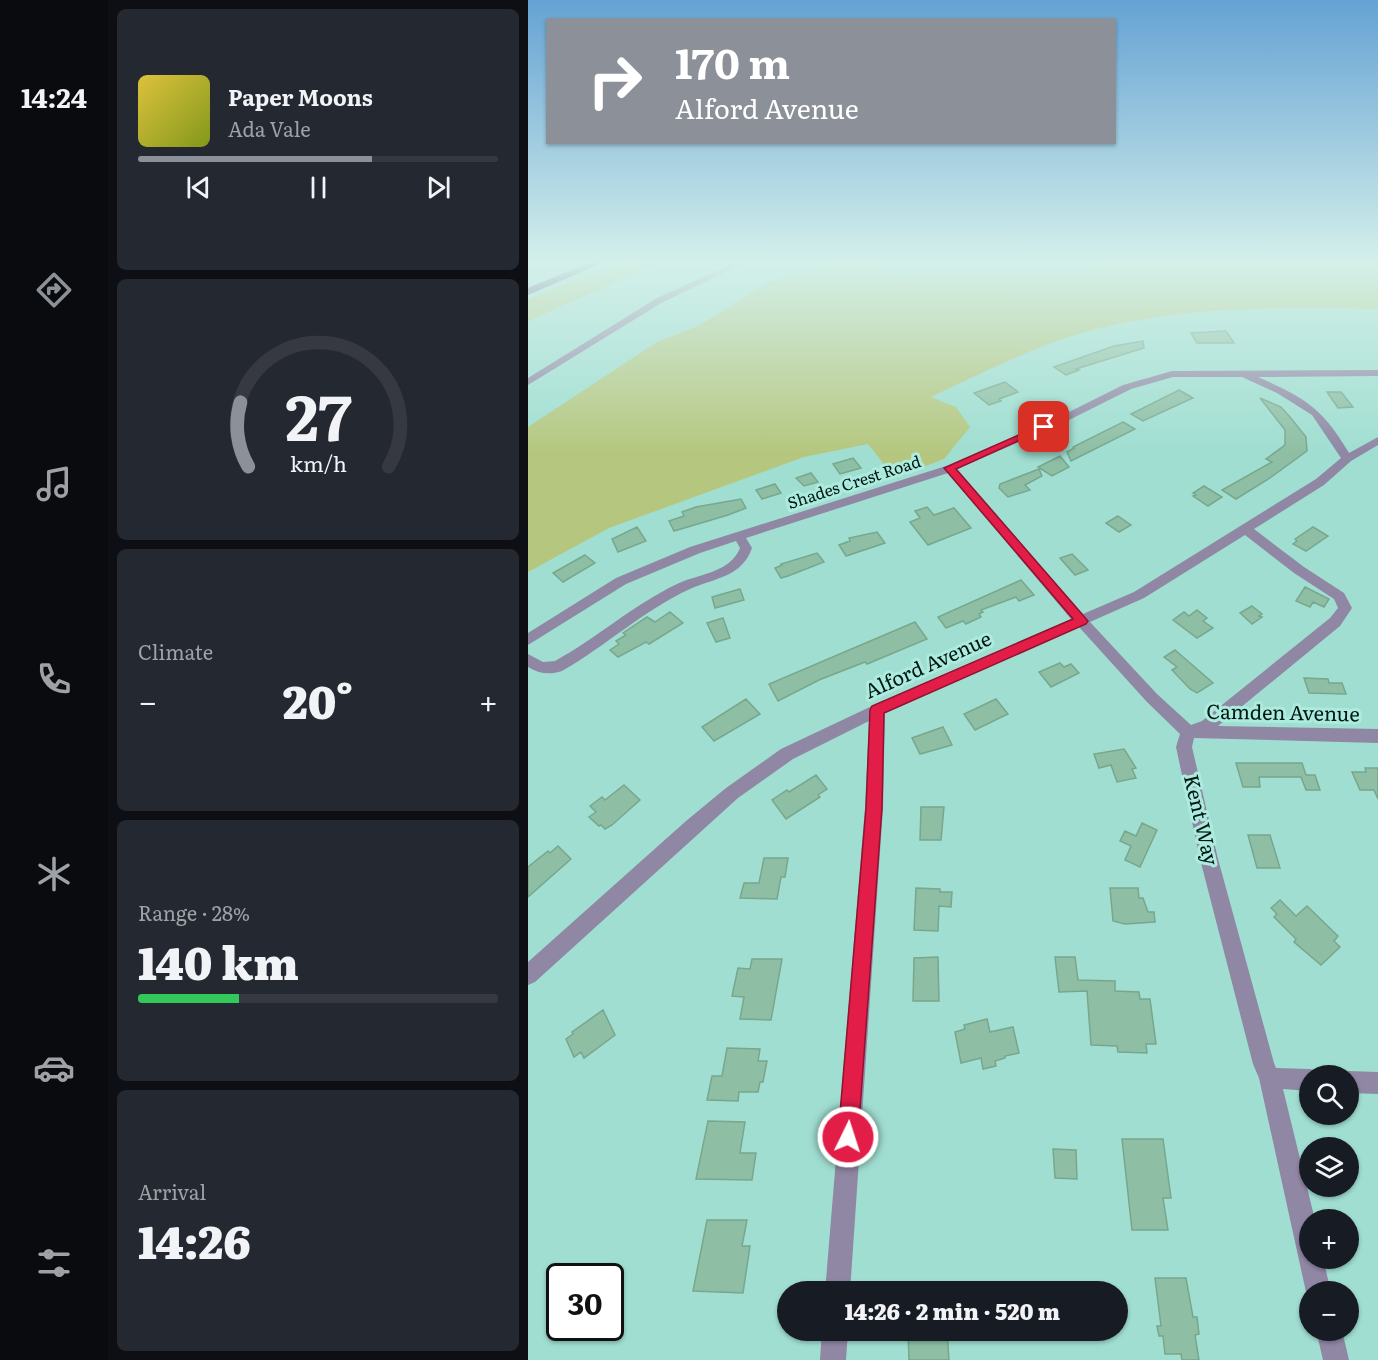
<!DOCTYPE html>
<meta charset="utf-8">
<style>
:root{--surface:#171b24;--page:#242831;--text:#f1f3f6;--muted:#9ea1a6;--line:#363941;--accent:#8c9099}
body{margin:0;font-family:Literata,serif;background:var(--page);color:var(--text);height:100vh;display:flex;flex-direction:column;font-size:22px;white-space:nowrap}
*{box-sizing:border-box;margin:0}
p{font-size:20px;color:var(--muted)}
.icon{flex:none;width:33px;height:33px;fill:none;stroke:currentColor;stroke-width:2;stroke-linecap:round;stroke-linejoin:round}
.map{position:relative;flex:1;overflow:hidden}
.sheet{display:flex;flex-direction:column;gap:9px;padding:9px;background:#0d0f14;width:420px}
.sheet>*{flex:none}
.banner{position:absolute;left:18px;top:18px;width:570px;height:126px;border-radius:0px;box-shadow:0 2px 4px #0004;background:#8c9099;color:#fff;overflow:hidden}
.buttons{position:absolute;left:771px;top:1065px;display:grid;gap:12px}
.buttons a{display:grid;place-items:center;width:60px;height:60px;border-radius:50%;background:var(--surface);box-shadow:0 2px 4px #0004;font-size:30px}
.speed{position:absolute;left:18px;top:1263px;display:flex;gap:12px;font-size:30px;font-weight:700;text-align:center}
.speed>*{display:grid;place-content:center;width:78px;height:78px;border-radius:50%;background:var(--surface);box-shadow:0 2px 4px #0004;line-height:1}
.speed .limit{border:3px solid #111;border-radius:9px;background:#fff;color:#111}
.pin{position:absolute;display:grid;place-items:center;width:51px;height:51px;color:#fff;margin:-26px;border-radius:12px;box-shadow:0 3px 9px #0006}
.me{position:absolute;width:66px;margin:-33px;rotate:4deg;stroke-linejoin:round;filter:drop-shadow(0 0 4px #0008)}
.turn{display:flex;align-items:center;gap:21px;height:126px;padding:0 30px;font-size:27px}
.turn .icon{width:78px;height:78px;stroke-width:2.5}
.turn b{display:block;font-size:42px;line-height:51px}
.big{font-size:45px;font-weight:800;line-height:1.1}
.sheet .card{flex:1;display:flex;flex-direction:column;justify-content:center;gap:9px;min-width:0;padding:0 21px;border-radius:9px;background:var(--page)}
.sheet .dial{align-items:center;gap:0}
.dial svg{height:156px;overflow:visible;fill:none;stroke:var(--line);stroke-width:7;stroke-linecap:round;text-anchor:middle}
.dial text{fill:var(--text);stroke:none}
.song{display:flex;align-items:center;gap:18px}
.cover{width:72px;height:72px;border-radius:9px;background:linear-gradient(135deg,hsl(50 70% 55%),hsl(70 70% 35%))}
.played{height:6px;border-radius:3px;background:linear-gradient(90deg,var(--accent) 65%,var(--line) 65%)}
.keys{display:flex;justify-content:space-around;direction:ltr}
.heat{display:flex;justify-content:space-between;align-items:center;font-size:33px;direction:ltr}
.charge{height:9px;border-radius:4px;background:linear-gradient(90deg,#34c759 28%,var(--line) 0)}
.trip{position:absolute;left:249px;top:1281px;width:351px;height:60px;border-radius:30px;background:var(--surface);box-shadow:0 2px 4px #0004;font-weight:800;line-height:60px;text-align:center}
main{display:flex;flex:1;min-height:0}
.tab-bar{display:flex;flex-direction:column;width:108px;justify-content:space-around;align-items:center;background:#090b0e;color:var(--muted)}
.tab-bar .icon{width:42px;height:42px}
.tab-bar .selected{color:var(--accent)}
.tab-bar b{font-size:27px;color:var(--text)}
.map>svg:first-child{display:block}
</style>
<main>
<nav class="tab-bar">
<b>14:24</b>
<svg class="icon selected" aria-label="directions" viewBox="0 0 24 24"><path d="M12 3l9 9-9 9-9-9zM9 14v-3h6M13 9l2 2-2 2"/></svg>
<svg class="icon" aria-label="music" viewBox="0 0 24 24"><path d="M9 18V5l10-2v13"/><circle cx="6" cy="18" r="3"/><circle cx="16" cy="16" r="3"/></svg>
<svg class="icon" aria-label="phone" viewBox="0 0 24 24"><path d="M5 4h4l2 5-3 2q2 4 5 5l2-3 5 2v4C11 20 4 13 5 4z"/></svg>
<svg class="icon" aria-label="climate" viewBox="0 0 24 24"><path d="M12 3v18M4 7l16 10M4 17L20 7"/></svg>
<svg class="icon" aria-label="car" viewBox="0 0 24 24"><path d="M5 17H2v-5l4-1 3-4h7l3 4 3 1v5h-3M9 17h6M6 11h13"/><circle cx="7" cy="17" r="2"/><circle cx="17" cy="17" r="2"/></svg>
<svg class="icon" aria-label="filters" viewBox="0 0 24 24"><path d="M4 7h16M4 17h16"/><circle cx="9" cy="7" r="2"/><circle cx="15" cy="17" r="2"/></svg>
</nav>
<section class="sheet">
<div class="card">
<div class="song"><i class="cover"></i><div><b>Paper Moons</b><p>Ada Vale</p></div></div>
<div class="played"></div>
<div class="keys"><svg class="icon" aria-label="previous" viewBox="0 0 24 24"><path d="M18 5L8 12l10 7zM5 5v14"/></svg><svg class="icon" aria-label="pause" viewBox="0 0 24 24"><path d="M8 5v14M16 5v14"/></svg><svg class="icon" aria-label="next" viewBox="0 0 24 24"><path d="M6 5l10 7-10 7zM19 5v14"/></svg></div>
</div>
<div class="card dial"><svg viewBox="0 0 100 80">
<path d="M14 69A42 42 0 1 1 86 69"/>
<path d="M14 69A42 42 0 0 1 10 36" stroke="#8c9099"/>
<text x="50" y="56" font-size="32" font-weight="700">27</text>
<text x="50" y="72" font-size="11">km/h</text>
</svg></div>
<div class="card"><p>Climate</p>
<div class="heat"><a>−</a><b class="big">20°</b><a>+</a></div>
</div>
<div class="card"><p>Range · 28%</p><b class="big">140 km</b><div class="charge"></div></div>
<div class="card"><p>Arrival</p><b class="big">14:26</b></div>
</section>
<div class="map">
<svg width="850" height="1360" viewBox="0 0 850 1360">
<rect width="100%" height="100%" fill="#a0ded1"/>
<path fill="#b5c77f" d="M95 261H136L0 321V299Z
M303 261H346C353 268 361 272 371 273 382 275 396 271 408 271 470 274 530 275 592 261H850V309C756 307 659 306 568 329 510 344 456 372 403 397L428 407 442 427 416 459 367 478 340 444 276 457 81 528 0 572V427L129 342 172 325 238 284Z"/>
<path fill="#8ebfa4" stroke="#77a78d" stroke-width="1.5" d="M698 331 706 343H669L663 333Z
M615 341 616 348 548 369 551 370 538 375 526 367 586 346Z
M477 382 490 392 471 399 473 401 461 405 446 393Z
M651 390 665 398 615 421 603 414Z
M799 392H813L825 407 810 408Z
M732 398 753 407 762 417 778 437 779 451 739 480 708 499 694 490 744 462 738 459 757 445V430Z
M595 422 607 429 543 461 539 452 546 448 545 447Z
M532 456 541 467 524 476 510 467Z
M325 458 333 468 312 474 305 464Z
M511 469 514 476 497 485 502 490 480 497 471 488 472 484Z
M283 473 290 482 276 486 268 478Z
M247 484 253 493 234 499 228 490Z
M676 486 694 497 680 506 665 496 668 495 665 493Z
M213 499 218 508 200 515 146 531 141 521 156 516 154 512 168 507Z
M399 507 406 515 426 508 443 528 400 545 382 522 392 518 387 511Z
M590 516 603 525 591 532 578 523Z
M109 527 118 541 90 552 84 539Z
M785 527 800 536 778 551 765 544 769 541 767 539Z
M349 532 357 543 318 556 311 545 322 541 321 538Z
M289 553 296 562 260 576 253 578 247 568 254 565 253 564Z
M544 554 560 570 547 575 532 558Z
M57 555 67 563 35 582 25 573Z
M493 580 506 595 491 601 488 597 453 610 455 612 451 614 453 617 438 624 435 621 418 628 410 617Z
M777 587 801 599 796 607 785 602 782 607 768 601Z
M212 589 216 600 187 608 184 597Z
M724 606 734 614 731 616 734 617 724 624 712 613Z
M669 610 679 618 675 621 685 628 669 638 645 620 656 612 661 616Z
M142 612 155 623 121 644 118 642 90 657 82 650 91 644 88 641 98 635 95 633 119 617 127 622Z
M195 618 202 638 188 642 179 623Z
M387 622 399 639 339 664 337 662 291 680 250 701 241 684Z
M647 650 685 683 669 693 662 689 644 670 649 667 636 657Z
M532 663 536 667 543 664 551 673 523 687 511 672Z
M776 678 800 679 801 683H814L818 694 781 693Z
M218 699 232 714 186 741 174 727Z
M468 699 480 714 447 730 436 714Z
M415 727 424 745 392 754 384 738Z
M596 749 608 768 604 769 608 778 589 782 583 765 571 768 566 754Z
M708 763H774L778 775H787L792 790H778L773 777H731L732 787H715Z
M837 768H850V799L846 790H832L824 772H838Z
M288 775 299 789 290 795 292 797 258 819 244 800 259 790 261 792Z
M96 785 112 800 84 825 77 829 73 825 71 826 61 817 68 812 62 806 74 797 77 800Z
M393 807H416L413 840H392Z
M614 823 629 830 612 867 597 860 603 846 592 841 597 831 608 836Z
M720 835H742L752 868H729Z
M30 846 43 859 0 897V867L20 851 22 853Z
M236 858H260L257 877H253L249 899 212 898 216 883H231Z
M388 888 412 889V892H424L423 907 411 906 410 931 386 930Z
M582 888H610L611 898H615L620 912H626L627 922 597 924 585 921Z
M752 900 768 916 779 906 810 936 806 941 812 947 793 965 766 942 768 939 746 917 749 914 743 908Z
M410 957 411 1001H385L386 958Z
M527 957H547L550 980 587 981V991L611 992 612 999H622L628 1044H618L619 1053 590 1052 589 1046 563 1045 559 991 531 992Z
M224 959H254L243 1020 212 1019 216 997 204 996 210 968 222 969Z
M75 1010 87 1035 56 1058 53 1052 46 1057 38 1039 45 1034 44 1032Z
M459 1019 462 1032 485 1027 491 1053 477 1056V1058L467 1061 468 1066 455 1069 453 1058 433 1063 427 1032 437 1029 436 1025Z
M199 1048 232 1049 230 1061H239L235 1082H232L230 1092H211L210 1101 179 1100 184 1076H194Z
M180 1121 217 1122 212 1153H228L224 1180 168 1179Z
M594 1139H635L643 1198H635L640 1230H604Z
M525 1149 548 1150 549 1179 527 1178Z
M179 1220H219L214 1246H222L215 1293 165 1291Z
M627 1278H658L665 1317H669L671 1334 667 1335 671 1360H654L653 1354H637L635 1336H631L629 1326H633Z
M380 1330H419L421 1360H381Z"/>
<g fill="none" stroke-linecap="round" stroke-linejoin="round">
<path fill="#9087a4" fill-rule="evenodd" d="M210 261H221L135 302 0 385V378L129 298Z
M850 370V376L730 377C777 398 794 407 821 453L850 437V445L823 461 796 485 726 529 776 567 816 593 824 608 812 626 690 726 850 729V743L666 738 664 747 690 859 746 1063 748 1068 782 1069 790 1072 791 1076H782V1091L755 1089 787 1220H782V1258H795L803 1292H782V1299L778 1292 731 1078 725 1064 672 859 648 747 652 734 619 702 551 627 357 713 355 808 322 1292H297L337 808 341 721 265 759 210 798 7 982 0 985V962L158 821 198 788 253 749 344 706 543 619 420 473 218 538 224 548C214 577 187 578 162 589 116 610 78 646 34 671 22 675 11 674 0 667V654L15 662 27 661C69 638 105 605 149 584 170 574 202 573 212 548L208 541 172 553 98 584 0 645V633L88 578 162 547 418 466 531 417 595 385 644 371ZM645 377H714L749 393 784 415 813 458 788 479 606 592 555 614 429 469 539 421 603 389ZM717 535 766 573 806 599 810 608 802 618 674 721 663 725 629 694 562 622 616 598Z
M820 1071 850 1072V1094L820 1093V1076H812Z
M294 1330H320L318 1360H292Z
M788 1330H814L821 1360H795Z"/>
<path fill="#4a336e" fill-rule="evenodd" d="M65 261H79L0 295V288Z"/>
</g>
<linearGradient id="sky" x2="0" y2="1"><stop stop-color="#65a2d4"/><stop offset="0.58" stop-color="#d4f0ea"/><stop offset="1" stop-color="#d4f0ea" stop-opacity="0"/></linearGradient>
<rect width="850" height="452" fill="url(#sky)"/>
<path fill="#e11d48" stroke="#92132f" stroke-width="1.5" d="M513 425 521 427 428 469 560 621 558 624 356 713 354 808 330 1137 327 1145 320 1148 313 1145 310 1137 338 808 342 710 344 706 545 619 416 468Z"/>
<g text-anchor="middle" stroke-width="6" stroke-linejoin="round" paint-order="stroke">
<g font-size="16" fill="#001713" stroke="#adebde">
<text transform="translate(326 482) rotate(-18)" y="6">Shades Crest Road</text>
</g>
<g font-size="20" fill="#001713" stroke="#adebde">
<text transform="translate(400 665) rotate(-24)" y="7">Alford Avenue</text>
<text transform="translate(755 713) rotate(1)" y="7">Camden Avenue</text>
<text transform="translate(673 820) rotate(77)" y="7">Kent Way</text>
</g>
</g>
</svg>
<div class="buttons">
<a><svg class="icon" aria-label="search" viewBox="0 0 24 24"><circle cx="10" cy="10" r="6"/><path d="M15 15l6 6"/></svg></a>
<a><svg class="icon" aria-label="layers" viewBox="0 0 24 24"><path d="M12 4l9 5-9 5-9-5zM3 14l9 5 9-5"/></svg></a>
<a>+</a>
<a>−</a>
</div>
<div class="speed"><div class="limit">30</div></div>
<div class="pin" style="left:516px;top:427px;background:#d93025"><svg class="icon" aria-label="arrive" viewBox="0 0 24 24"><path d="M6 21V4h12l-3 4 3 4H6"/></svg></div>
<svg class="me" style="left:320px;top:1137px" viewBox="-20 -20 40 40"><circle r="17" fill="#e11d48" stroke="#fff" stroke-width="3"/><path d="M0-11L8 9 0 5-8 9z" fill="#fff"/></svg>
<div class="trip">14:26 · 2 min · 520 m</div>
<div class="banner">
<div class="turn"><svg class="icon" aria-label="right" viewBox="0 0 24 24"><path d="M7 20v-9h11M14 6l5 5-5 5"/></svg><div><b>170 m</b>Alford Avenue</div></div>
</div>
</div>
</main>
